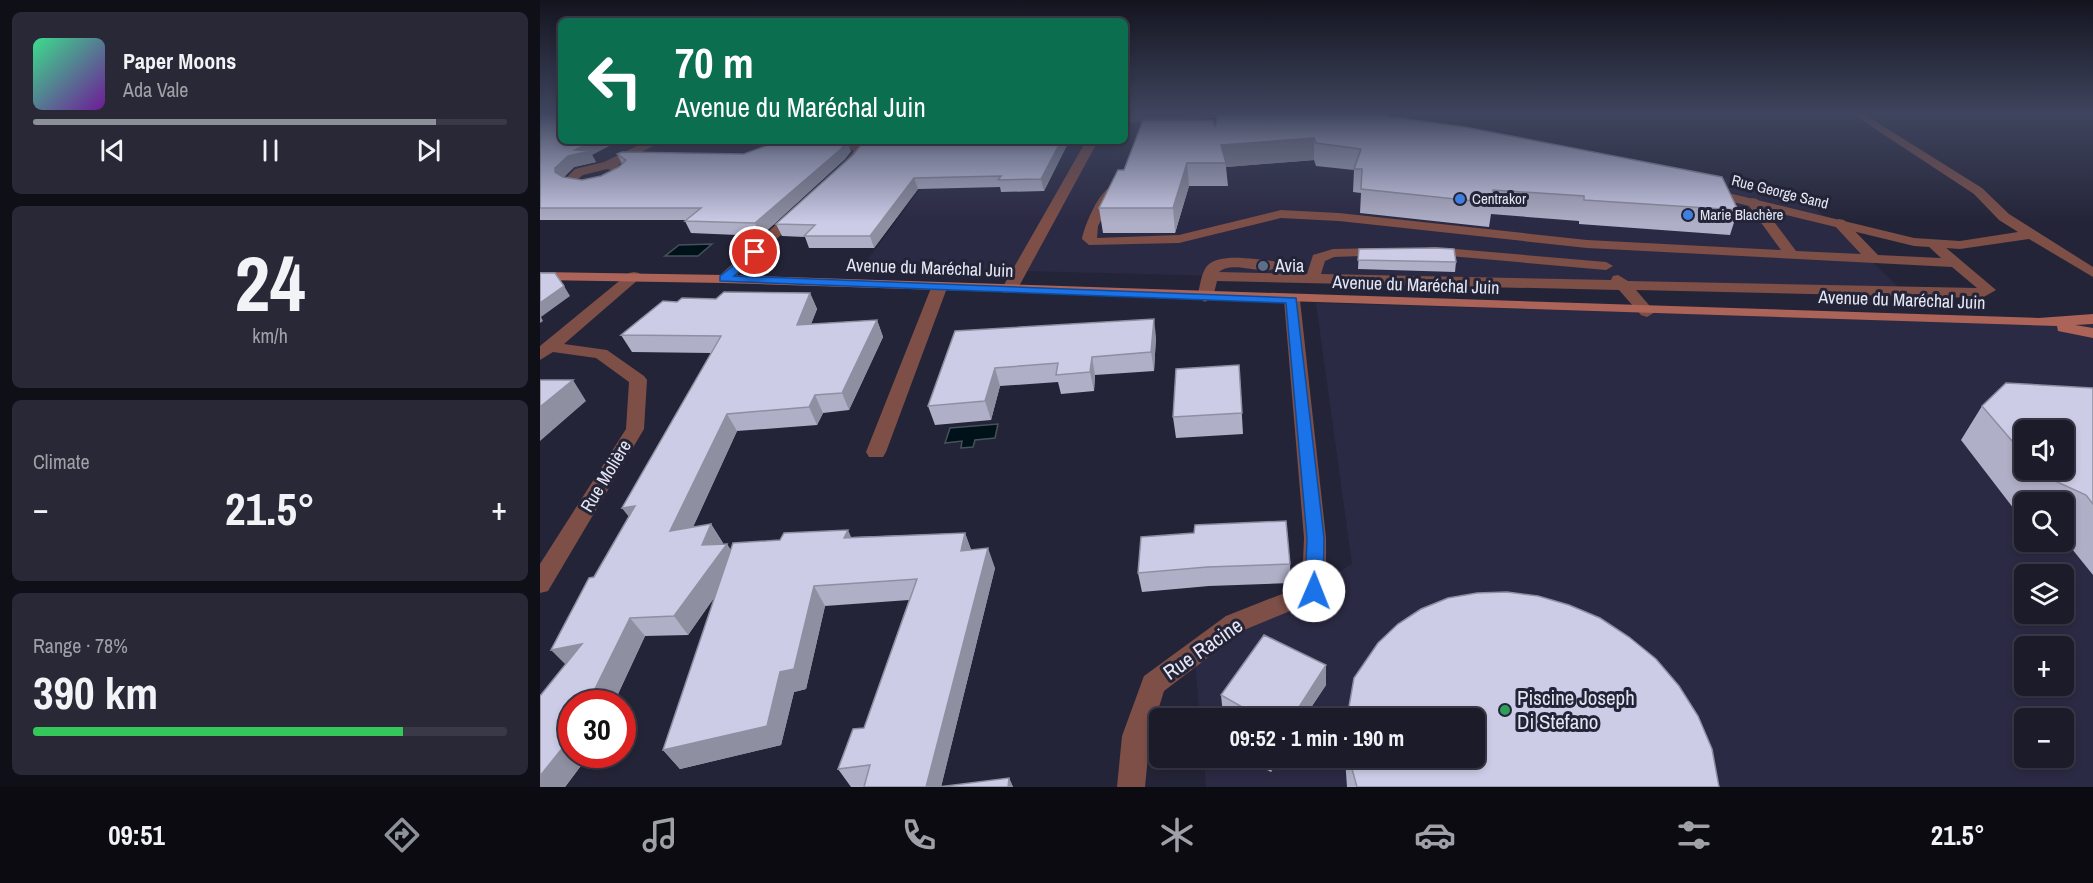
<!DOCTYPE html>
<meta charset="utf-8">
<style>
:root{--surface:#1b1b2a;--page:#282836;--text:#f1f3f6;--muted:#a0a1a8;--line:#393947;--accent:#8c9099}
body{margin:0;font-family:"Archivo Narrow",sans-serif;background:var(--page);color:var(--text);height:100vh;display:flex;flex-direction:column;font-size:22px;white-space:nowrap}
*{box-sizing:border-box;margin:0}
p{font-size:20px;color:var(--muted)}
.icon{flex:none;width:33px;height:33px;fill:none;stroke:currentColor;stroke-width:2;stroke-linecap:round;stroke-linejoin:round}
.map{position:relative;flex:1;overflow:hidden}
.panel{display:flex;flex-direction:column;gap:12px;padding:12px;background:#0f0f17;width:540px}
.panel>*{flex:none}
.guide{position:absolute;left:18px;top:18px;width:570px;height:126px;border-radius:9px;box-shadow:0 3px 9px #0003,0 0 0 2px var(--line);background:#0b6e4f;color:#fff;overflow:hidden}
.controls{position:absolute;left:1474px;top:420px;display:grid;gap:12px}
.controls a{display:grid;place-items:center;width:60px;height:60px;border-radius:9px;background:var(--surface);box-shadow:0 3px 9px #0003,0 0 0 2px var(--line);font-size:30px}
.speed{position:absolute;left:18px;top:690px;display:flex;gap:12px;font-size:30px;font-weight:700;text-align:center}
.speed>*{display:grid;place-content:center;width:78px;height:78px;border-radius:50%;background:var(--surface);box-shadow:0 3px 9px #0003,0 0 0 2px var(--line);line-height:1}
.speed .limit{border:9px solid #d22;background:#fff;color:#111}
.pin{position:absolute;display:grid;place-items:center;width:51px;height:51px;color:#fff;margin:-26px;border:3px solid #fff;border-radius:50%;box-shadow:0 2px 6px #0007}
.me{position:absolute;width:66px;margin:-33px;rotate:1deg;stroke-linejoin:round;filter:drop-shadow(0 0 4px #0008)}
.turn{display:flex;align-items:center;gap:21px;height:126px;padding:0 18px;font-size:27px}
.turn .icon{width:78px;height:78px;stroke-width:2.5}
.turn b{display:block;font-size:42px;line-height:51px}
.big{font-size:45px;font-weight:700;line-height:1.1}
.panel .tile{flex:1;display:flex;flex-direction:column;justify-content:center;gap:9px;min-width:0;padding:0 21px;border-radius:9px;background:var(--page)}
.panel .dial{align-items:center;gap:0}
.dial b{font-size:78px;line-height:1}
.song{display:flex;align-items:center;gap:18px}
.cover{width:72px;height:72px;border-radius:9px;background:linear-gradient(135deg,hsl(150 70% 55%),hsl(280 70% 35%))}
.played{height:6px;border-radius:3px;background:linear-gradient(90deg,var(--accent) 85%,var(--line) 85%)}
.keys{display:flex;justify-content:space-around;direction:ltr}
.heat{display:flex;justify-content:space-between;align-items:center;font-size:33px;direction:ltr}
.charge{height:9px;border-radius:4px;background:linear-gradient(90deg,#34c759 78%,var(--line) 0)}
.trip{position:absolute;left:609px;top:708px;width:336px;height:60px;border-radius:9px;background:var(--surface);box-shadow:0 3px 9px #0003,0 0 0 2px var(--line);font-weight:700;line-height:60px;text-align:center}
.dock{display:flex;height:96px;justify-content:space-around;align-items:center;background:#0b0b11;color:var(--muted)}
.dock .icon{width:42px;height:42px}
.dock .selected{color:var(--accent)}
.dock b{font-size:27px;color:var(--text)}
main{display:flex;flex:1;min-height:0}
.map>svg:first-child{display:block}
</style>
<main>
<section class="panel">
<div class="tile">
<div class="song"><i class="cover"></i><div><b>Paper Moons</b><p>Ada Vale</p></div></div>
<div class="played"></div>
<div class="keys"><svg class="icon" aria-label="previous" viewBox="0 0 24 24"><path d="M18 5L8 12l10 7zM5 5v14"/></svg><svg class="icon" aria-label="pause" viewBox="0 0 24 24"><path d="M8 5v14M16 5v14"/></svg><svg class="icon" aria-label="next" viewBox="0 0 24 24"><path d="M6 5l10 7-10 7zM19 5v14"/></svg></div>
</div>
<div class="tile dial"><b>24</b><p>km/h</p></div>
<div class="tile"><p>Climate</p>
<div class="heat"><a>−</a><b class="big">21.5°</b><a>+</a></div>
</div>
<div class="tile"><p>Range · 78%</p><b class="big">390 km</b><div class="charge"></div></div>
</section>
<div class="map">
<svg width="1553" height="787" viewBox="0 0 1553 787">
<rect width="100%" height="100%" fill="#242438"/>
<path fill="#2b2a44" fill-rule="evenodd" d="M585 113H872L873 117 1259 193 1365 293 322 267 416 141H585Z
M776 303 1553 325V787H666L664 758H934V718H660L654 651 812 564ZM1485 430H1524V470H1485ZM1485 502H1524V542H1485ZM1485 574H1524V614H1485ZM1485 646H1524V686H1485ZM1485 718H1524V758H1485Z"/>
<path fill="#001219" stroke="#45525a" stroke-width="1.5" d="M172 244 158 256H125L139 245Z
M458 424 455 438 435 440 433 447 421 448 422 441 405 443 410 428Z"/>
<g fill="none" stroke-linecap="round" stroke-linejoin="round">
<path fill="#7d4f47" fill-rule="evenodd" d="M546 141H558L477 290 474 293H464L461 290Z
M571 187 577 191 558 226 557 238 639 235 741 210 799 213 1047 240 1241 250 1206 202 1212 198 1217 199 1256 251 1321 254 1292 223 1299 219 1304 220 1338 255 1401 258 1386 244 1393 240 1398 241 1456 290 1442 298 1096 290 1115 312 1107 317 1101 315 1079 290 677 281 673 297 665 302 657 297C660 287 661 273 667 266 680 252 716 260 733 261L740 265C726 279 695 259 679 272L767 274 773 255 793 249 843 248 850 252 848 255 794 257 785 261 781 274 1071 280 1073 276 1078 275 1088 281 1437 288 1412 267 1047 248 799 221 741 218 639 243 549 245 542 239C544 226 559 191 571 187Z
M892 247 1066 262 1073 266 1066 270 887 254V248Z"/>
<path fill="#7d4f47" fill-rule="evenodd" d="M659 113H710L705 116 585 123V117Z
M1311 113H1322L1442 188 1469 214 1553 267V277L1489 239 1420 249 1374 246 1164 195 1162 192 1168 188 1374 238 1420 241 1478 232 1459 220 1434 194Z
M107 141H122L78 165 90 171C74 187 41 197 23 181L35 169 64 162ZM67 169 74 171 53 182 38 179 43 175Z
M296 141 318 142 326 151 311 168 301 166 314 151Z
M256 210 261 211V217L189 282H179L177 279 179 276 251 211Z
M94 272 99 273 101 276 99 279 24 344 67 350 104 376 107 380 104 429 8 591 0 593V564L86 429 89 382 56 358 13 352 0 360V346L89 273Z
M399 283 407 288 346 452 343 457H329L326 452 391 288Z
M752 295 760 300 786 538V591L782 598 704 630 624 691 610 736 605 787H577L582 736 604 676 686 616 762 586 764 538 744 300Z"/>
<path fill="#ad6458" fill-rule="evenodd" d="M0 272 184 275 1499 318 1553 314V324L1535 325 1553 328V338L1518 331 1517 326 184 283 0 280Z"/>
</g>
<path fill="#afafc7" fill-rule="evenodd" d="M0 113 52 155 56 162 34 167 24 177 42 180 61 176 79 167 82 164 77 154H204L311 151 305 159 221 236 151 233 145 221 146 220H0Z
M847 116 1198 210 1190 235 1039 224V221L951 214 949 227 820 213 821 193 813 192 814 170 776 166 774 160 686 167 688 186H649L635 233H563L559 208 584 170 675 127Z
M319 141H529L504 191 461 192 460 187 378 189 334 248H269L265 237 242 236 236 224 313 155 322 144Z
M819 249 916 262 915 272 818 269Z
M270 293 277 309 271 324 337 320 343 337 309 410 283 413 277 425 197 431 153 527 171 524 183 543 182 544H187L191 551 311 537 425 533 431 550 455 568 401 787 469 778 473 787H311L298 769 324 728 369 600 285 606 266 689 254 692 241 745 140 769 123 750 175 596 148 635 105 636 78 694 94 712 32 704V754H63L59 761 46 759 25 787H0L25 665 54 577 89 516 82 508 171 353 92 352 81 335 137 302Z
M415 331 616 337 614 371 555 375 554 391 521 394 518 382 460 386 451 420 395 425 388 406Z
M699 365 703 434 636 438 633 417Z
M1553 388V575L1524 539V502H1485V514L1474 509 1421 440 1442 406ZM1485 430 1524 470H1485Z
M601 537 750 564 751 583 669 586 602 592 598 573Z
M786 665V685L764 718H690L683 715 681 695Z
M704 758H740L731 772Z
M805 758H934L1179 787H807Z"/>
<path fill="#8f8fa2" d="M774 138V160L686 167 681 145Z
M53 141H79L52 155 56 162 34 167 21 179 15 172V168L35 150Z
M307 141 311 151 305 159 221 236 215 223Z
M521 141H529L504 191 501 179Z
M647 163 649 186 635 233 633 208Z
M374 178 378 189 334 248 330 236Z
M24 286 30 296 1 317 3 321 0 323V303Z
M270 293 277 309 264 342 257 325Z
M614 319 616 337 614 371 611 352Z
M337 320 343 337 309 410 302 393Z
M552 357 555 375 554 391 550 372Z
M455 368 460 386 451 420 445 401Z
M33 380 46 401 0 441V407Z
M275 395 283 413 277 425 269 407Z
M187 414 197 431 143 549 130 531Z
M95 506 96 526 82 508Z
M171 524 183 543 176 558 187 544 199 563 148 635 134 616Z
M308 530 317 550 304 538Z
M425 533 432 552 421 551Z
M448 548 455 568 401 787H386Z
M274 586 285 606 266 689 254 692 241 745 140 769 123 750 240 672Z
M90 618 105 636 78 694 94 712 82 727V704H60L52 695Z
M42 644 29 668 11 650Z
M786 665V685L764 718H752Z
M28 741 32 744V754H42L46 759 25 787H0V776Z
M53 754H63L59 761Z
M730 758H740L731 772Z
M469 778 473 787H468Z"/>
<path fill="#cccce7" stroke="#8f8fa2" stroke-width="1.5" d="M0 113H21V141H53L35 150 50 151 28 156 15 168V172L23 177 42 180 61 176 79 167 86 160 77 154 82 152 204 154 239 141H307L301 149 215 223 145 221 161 208H0Z
M678 113H846L847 116 925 127 1182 177 1198 210 1044 200V196L953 190V203L821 189 822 169H814L821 149 776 143 774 138 681 145 686 163H647L633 208H559L578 170H584L603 120H673L675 127Z
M324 141H521L501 179 458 180 461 176 374 178 330 236H264L275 225 236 224 313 155Z
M896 248 914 249 916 262 818 260 819 249Z
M0 273H15L24 286 0 303Z
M184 292 270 293 257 325 337 320 302 393 275 395 269 407 187 414 130 531 171 524 162 545 187 544 134 616 90 618 52 695 77 693 69 704H32V741H28L0 776V696L42 644 11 650 49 578 54 577 95 506 82 508 181 336 81 335 123 301 137 302 142 298 176 299Z
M614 319 611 352 552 357 550 372 516 375 518 363 455 368 445 401 388 406 415 331Z
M699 365 702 413 633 417 636 369Z
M0 380H33L0 407Z
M1466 383 1553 388V504L1546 495 1500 474 1496 470H1524V430H1485V456L1442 406Z
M746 521 750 564 667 567 598 573 601 537 654 533 655 525Z
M308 530 304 538 425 533 421 551 448 548 386 787H324L330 765 298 769 313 729 324 728 377 579 274 586 254 669 240 672 227 726 123 750 193 543 240 540 244 533Z
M967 592 998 596 1029 605 1060 618 1089 637 1116 659 1139 686 1158 716 1172 749 1179 787H817L809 758H934V718H807L814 678 838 643 858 624 881 609 908 598 937 593Z
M724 635 786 665 752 718H696L704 708 681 695Z
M469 778 468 787H398Z"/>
<linearGradient id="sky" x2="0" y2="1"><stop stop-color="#14141f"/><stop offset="0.51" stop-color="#3f455e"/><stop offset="1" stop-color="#3f455e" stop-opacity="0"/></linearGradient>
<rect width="1553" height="223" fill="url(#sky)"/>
<path fill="#1a73e8" stroke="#114b97" stroke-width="1.5" d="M215 249 219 250V254L194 276 756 298 784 538 783 591 780 596H768L765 591 767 538 746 303 180 281V276Z"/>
<g fill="#3f7fe0" stroke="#242438" stroke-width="2">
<circle cx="920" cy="199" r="6"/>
<circle cx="1148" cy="215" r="6"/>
</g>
<circle fill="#5c6f8a" stroke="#242438" stroke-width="2" cx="723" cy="266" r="6"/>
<circle fill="#2e9e5b" stroke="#242438" stroke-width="2" cx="965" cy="710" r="6"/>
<g text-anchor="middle" stroke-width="6" stroke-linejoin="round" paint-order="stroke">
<g font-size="15" fill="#e5e6f3" stroke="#242438">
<text transform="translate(1240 192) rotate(14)" y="5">Rue George Sand</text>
</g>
<g font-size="15" fill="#e5e6f3" stroke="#242438" text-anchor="start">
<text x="932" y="204">Centrakor</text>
<text x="1160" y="220">Marie Blachère</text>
</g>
<g font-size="18" fill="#e5e6f3" stroke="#242438" text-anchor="start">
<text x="735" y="272">Avia</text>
</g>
<g font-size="18" fill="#e5e6f3" stroke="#242438">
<text transform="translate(390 268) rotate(2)" y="6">Avenue du Maréchal Juin</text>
<text transform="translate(876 285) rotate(2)" y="6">Avenue du Maréchal Juin</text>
<text transform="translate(1362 300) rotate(2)" y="6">Avenue du Maréchal Juin</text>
<text transform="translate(66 476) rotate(-59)" y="6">Rue Molière</text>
</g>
<g font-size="21" fill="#e5e6f3" stroke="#242438">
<text transform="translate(663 649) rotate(-35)" y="7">Rue Racine</text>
</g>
<g font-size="21" fill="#e5e6f3" stroke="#242438" text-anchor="start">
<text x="977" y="705">Piscine Joseph<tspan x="977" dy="24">Di Stefano</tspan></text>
</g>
</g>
</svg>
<div class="controls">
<a><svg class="icon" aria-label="sound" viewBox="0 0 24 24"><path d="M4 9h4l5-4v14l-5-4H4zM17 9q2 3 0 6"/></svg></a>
<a><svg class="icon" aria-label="search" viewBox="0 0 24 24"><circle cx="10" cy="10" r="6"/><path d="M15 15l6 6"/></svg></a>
<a><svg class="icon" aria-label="layers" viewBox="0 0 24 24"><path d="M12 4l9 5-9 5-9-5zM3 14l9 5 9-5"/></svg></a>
<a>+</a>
<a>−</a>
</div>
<div class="speed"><div class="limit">30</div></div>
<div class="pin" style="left:215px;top:252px;background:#d93025"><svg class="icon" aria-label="arrive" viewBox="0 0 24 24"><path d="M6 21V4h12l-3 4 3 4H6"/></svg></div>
<svg class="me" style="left:774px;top:591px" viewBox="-20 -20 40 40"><circle r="19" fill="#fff"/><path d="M0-13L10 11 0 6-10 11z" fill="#1a73e8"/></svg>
<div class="trip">09:52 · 1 min · 190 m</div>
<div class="guide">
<div class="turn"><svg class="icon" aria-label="left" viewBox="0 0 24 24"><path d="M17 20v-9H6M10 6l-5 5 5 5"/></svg><div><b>70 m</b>Avenue du Maréchal Juin</div></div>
</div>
</div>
</main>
<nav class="dock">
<b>09:51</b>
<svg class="icon selected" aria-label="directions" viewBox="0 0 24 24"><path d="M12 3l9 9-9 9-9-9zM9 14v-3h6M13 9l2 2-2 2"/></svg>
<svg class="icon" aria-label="music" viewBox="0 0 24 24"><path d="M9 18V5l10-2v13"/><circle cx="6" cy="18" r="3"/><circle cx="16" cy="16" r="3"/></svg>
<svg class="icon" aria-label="phone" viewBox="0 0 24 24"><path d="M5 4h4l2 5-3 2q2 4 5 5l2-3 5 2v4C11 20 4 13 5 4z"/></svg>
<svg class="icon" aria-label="climate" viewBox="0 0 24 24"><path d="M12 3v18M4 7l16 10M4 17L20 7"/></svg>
<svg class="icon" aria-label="car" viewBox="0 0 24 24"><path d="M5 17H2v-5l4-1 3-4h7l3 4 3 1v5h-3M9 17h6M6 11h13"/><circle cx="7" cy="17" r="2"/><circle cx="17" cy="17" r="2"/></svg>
<svg class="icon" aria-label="filters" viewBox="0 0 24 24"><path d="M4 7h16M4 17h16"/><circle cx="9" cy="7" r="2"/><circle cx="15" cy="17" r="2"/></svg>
<b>21.5°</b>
</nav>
